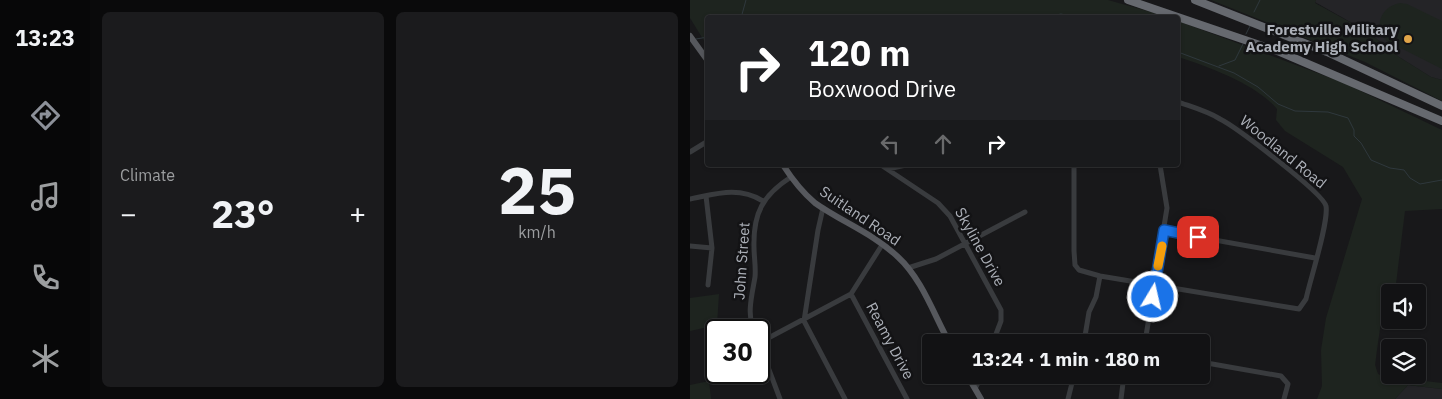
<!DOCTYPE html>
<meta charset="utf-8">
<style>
:root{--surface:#121214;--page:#1b1b1d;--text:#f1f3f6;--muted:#9c9ea0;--line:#313234;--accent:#8c9099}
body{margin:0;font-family:"IBM Plex Sans",sans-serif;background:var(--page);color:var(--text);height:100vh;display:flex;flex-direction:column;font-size:19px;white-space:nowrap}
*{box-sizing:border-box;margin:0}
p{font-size:16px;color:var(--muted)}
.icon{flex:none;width:28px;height:28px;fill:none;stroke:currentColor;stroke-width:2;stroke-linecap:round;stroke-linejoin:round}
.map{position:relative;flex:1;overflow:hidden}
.details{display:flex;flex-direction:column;gap:12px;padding:12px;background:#0a0a0b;width:600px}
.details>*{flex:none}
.top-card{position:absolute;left:15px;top:15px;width:475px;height:152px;border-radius:5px;box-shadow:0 1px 4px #0004,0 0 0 1px var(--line);background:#202124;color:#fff;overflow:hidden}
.tools{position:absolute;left:691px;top:284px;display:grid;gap:10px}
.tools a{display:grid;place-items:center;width:45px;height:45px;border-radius:5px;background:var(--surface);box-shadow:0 1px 4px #0004,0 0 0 1px var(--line);font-size:25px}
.speed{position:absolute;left:15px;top:319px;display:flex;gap:10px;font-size:25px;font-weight:700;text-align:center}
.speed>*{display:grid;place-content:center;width:65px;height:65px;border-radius:50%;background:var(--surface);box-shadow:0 1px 4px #0004,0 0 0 1px var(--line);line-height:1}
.speed .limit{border:2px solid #111;border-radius:8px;background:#fff;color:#111}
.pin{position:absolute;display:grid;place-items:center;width:42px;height:42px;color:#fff;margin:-21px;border-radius:10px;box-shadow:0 2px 8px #0006}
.me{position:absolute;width:55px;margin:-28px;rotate:9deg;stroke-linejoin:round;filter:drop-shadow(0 0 4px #0008)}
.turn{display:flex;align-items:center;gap:18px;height:105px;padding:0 20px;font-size:22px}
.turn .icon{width:65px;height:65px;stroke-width:2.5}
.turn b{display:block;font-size:35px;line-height:42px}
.lanes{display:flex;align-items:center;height:48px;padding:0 20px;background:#0003;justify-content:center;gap:25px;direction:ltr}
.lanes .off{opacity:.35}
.big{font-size:38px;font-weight:800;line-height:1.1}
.details .tile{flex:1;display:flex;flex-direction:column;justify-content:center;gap:8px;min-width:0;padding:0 18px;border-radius:8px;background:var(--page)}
.details .dial{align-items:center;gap:0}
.dial b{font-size:65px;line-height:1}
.heat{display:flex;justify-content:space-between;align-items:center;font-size:28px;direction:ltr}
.details .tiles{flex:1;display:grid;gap:12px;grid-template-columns:repeat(2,1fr)}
.trip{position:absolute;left:232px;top:334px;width:288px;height:50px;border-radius:5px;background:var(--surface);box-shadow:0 1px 4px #0004,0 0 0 1px var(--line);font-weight:800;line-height:50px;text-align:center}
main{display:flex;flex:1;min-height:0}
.menu{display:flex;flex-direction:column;width:90px;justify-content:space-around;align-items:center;background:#070708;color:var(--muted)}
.menu .icon{width:35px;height:35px}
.menu .on{color:var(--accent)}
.menu b{font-size:22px;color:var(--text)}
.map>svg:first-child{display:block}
</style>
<main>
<nav class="menu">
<b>13:23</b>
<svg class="icon on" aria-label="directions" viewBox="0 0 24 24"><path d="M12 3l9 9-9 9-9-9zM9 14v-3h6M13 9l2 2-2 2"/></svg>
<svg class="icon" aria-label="music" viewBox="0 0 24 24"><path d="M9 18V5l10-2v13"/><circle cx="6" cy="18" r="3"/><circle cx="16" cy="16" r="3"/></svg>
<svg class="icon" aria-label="phone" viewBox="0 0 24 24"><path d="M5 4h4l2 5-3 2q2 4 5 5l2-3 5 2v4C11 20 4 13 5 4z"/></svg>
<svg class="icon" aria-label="climate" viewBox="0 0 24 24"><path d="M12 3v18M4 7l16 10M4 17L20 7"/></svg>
</nav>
<section class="details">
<div class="tiles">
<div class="tile"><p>Climate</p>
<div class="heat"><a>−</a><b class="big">23°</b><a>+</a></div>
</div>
<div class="tile dial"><b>25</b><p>km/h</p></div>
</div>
</section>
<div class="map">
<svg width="752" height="399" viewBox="0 0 752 399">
<rect width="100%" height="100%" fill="#18181a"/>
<path fill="#242427" d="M626 0H752V80L741 77 709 57 678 32 625 2Z
M718 385 752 389V399H705Z"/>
<path fill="#1e241f" d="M0 0H418L479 17 18 18 16 44 0 18Z
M521 0H626L625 3 678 32 709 57 741 77 752 80V101L675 62Z
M710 3 717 4 752 21V69L697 41C683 27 690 7 710 3Z
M488 21 654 83 752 130V209L715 211 705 292H695L685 365 688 374 692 376 752 383V389L718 385 705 399H627L632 386 631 350 636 318 672 199 653 167 595 131 586 120 587 109C566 84 519 67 488 57Z
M29 294 27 325 0 331V298Z
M19 381 21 399H0V385Z"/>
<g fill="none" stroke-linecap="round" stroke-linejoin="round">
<path stroke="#2f383d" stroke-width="1" d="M564 12 570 0
M51 18 56 0
M350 18 371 14 390 18
M556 34 560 26
M6 39 18 37
M488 52 544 73 568 87 588 104 605 111 638 112 658 118 664 130V136L671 143 681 160 700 168 714 170 720 178 730 184 752 180
M529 66 545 60 553 44"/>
<path stroke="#393b3e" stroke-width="5" d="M0 152 18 141
M191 165 248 203 260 216 311 310V321L303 342
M384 165V251L385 265 389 270 410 276 609 309 616 299C620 280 639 222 636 206 633 193 546 127 530 119 517 111 502 107 488 102
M198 169 216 165
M16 196 22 248 18 285
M0 199C26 194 48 186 73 201
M133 208 128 230 114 321 155 399
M474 231 625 258
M0 246 22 248
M218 268 246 259 335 212
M161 294 217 399
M63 330C57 312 62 295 65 277 66 267 64 257 64 247 63 213 73 195 101 177
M394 342 399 312 406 297 410 276
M455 342 477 208 470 165
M69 343 161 294 192 245
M69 343 90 399
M511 362 591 376 598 384 594 399
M285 389 292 375
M378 399 384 375
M431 399 434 375"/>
<path stroke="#56585d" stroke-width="6" d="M0 36 18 61
M93 165C102 179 112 192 125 203 152 222 184 234 208 257 232 279 244 315 259 342
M277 375 291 399"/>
<path stroke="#66696f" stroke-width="8" d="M438 0 590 52 752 121
M505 0 637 52 752 106"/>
</g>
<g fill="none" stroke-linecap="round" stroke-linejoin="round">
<defs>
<path id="route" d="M463 297 474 230 508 237"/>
</defs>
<use href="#route" stroke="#114b97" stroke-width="12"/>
<use href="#route" stroke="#1a73e8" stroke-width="9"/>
<path stroke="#f59e0b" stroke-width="9" d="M468 266 472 246"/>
</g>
<circle fill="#e1a549" stroke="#131315" stroke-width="2" cx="718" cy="39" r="5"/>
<g text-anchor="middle" stroke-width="5" stroke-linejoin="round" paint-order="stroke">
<g font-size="15" font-weight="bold" fill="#acb0b8" stroke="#131315" text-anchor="end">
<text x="708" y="35">Forestville Military<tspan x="708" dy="17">Academy High School</tspan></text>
</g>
<g font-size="15" fill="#acb0b8" stroke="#131315">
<text transform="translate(593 152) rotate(39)" y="5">Woodland Road</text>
<text transform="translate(170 216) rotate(34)" y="5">Suitland Road</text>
<text transform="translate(290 247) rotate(61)" y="5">Skyline Drive</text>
<text transform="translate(52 261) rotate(-86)" y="5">John Street</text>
<text transform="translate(200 341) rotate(62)" y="5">Reamy Drive</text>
</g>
</g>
</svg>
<div class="tools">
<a><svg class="icon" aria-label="sound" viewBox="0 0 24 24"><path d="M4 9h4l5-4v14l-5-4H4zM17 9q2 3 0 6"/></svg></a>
<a><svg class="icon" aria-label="layers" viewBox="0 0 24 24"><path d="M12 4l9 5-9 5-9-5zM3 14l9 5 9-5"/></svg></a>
</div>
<div class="speed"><div class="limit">30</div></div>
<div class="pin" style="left:508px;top:237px;background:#d93025"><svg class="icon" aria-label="arrive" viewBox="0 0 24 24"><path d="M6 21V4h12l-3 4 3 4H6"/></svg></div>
<svg class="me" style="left:463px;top:297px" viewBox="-20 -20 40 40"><circle r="17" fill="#1a73e8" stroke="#fff" stroke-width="3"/><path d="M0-11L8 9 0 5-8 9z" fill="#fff"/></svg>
<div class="trip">13:24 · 1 min · 180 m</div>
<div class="top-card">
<div class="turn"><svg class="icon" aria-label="right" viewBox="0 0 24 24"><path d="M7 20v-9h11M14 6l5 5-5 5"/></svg><div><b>120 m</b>Boxwood Drive</div></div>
<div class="lanes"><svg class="icon off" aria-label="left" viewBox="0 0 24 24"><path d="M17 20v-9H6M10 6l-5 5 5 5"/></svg><svg class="icon off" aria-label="ahead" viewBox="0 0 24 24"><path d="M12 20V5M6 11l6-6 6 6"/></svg><svg class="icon" aria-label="right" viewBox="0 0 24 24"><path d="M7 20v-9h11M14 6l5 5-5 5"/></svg></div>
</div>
</div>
</main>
